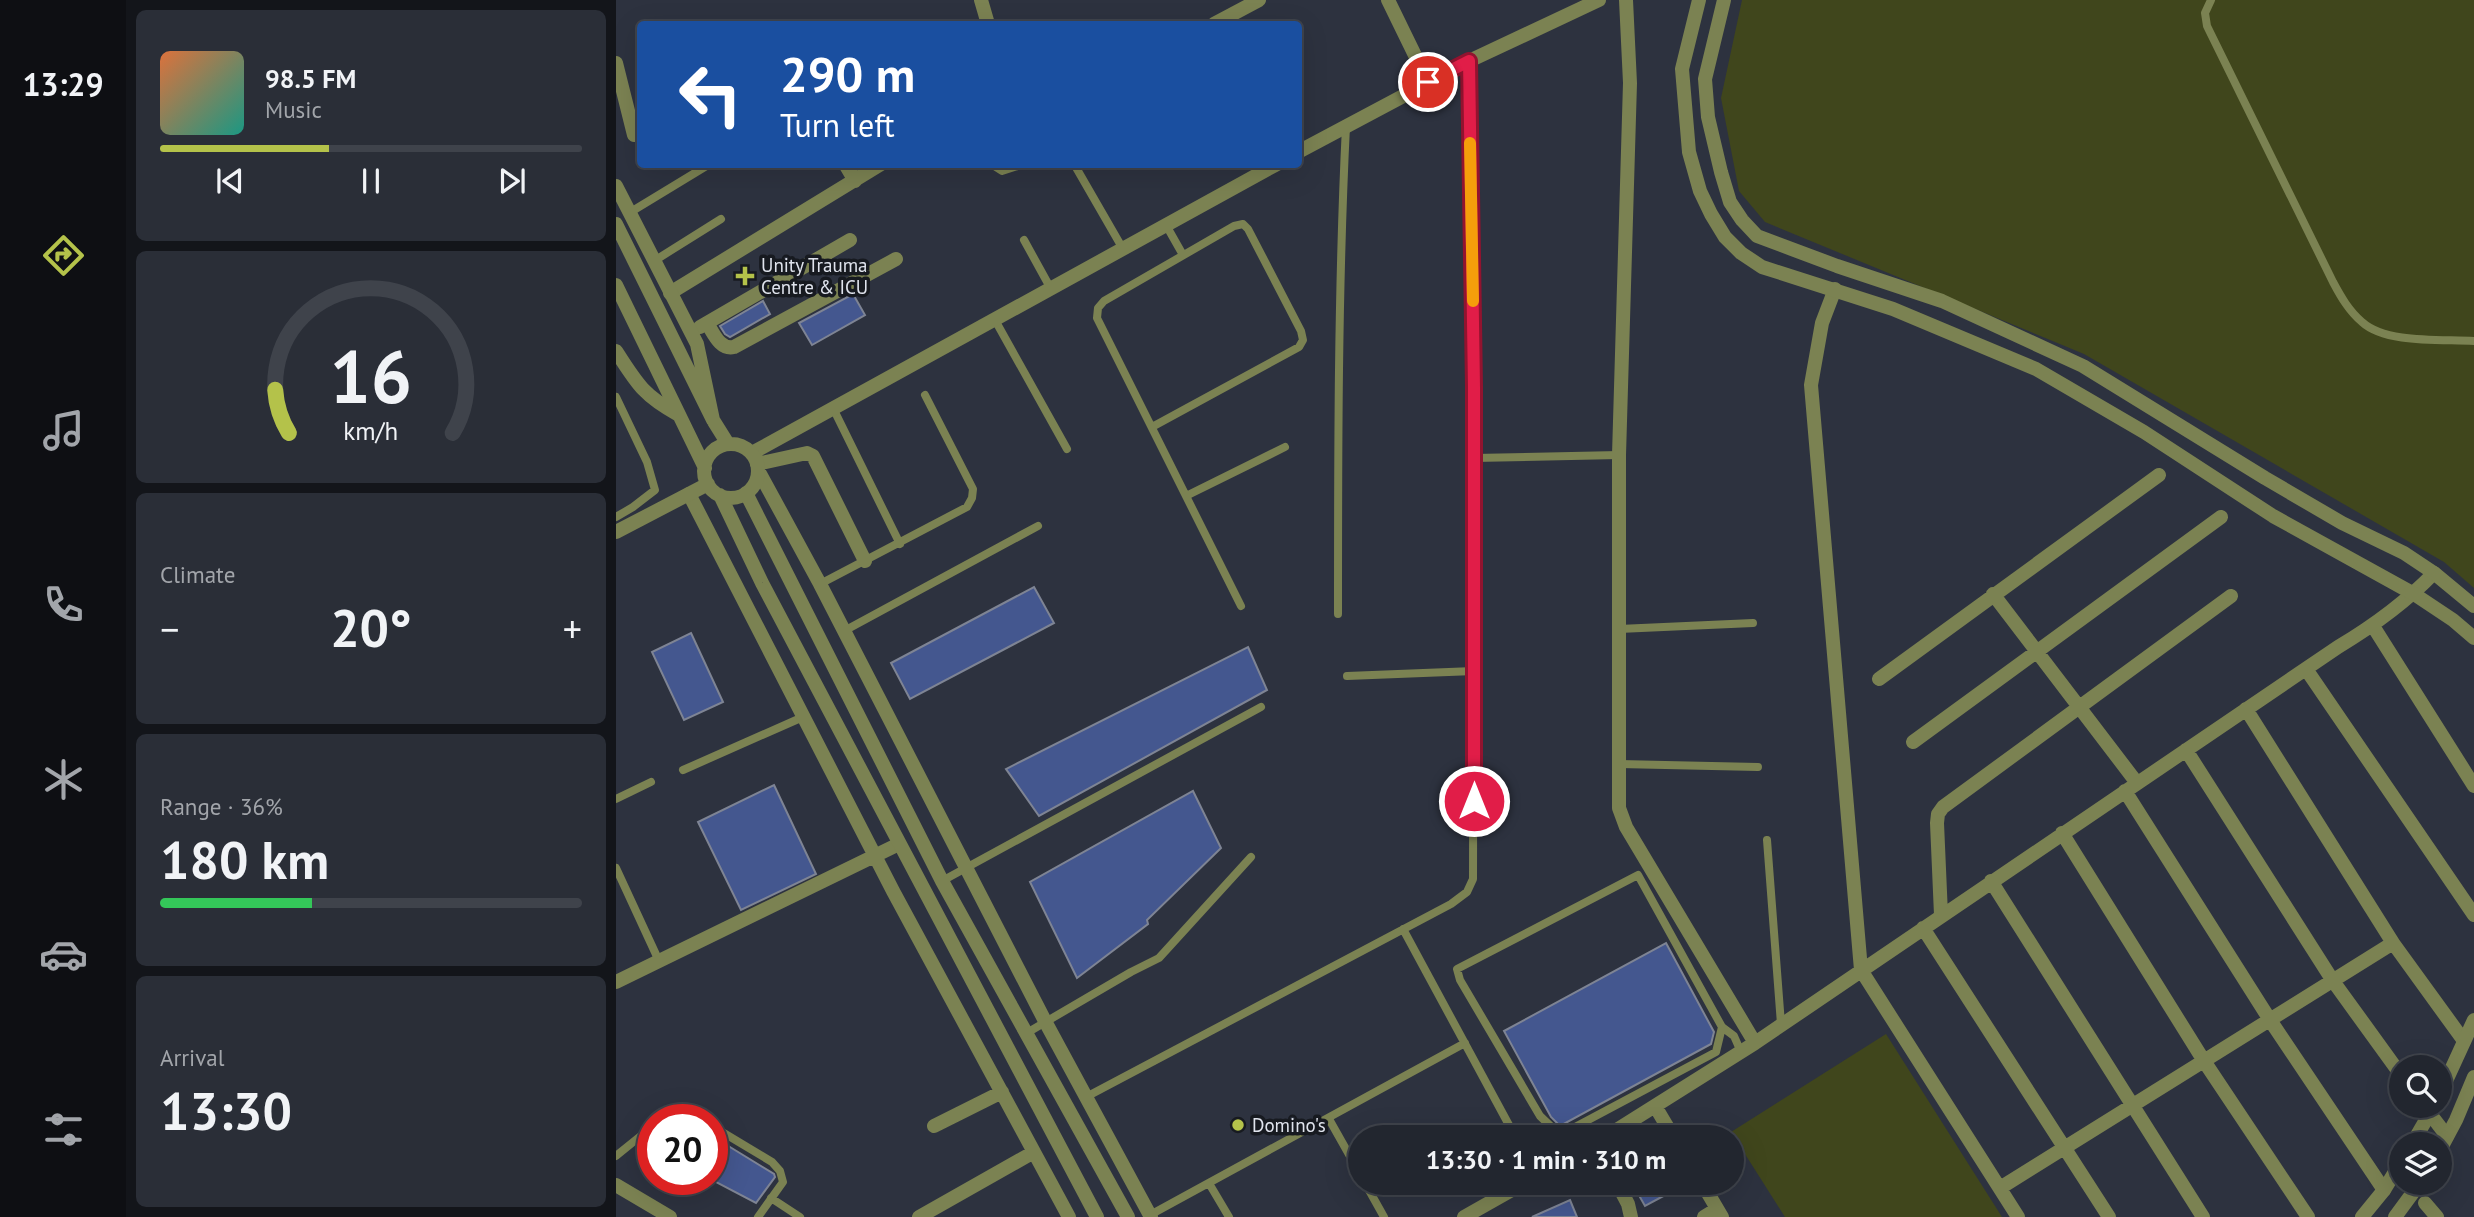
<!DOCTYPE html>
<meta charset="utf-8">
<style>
:root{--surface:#22262f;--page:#2a2e37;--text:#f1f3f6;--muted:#a2a5aa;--line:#3f434b;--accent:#b4c24a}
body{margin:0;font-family:"PT Sans",sans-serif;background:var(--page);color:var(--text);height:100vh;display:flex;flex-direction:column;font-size:26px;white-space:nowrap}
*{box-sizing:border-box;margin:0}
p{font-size:23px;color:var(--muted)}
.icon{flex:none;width:38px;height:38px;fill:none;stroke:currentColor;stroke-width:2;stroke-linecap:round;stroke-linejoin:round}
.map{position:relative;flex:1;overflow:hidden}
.drawer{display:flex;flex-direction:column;gap:10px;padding:10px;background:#13151a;width:490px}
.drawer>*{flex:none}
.top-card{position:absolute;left:21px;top:21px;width:665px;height:147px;border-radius:7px;box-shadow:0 7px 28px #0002,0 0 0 2px var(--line);background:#1a4fa0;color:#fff;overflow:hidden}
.controls{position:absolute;left:1773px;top:1055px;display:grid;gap:14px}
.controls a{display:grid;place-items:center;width:63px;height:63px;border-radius:50%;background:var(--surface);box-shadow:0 7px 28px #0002,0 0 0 2px var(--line);font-size:35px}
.speed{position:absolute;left:21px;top:1104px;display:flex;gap:14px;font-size:35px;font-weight:700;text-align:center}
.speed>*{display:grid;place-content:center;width:91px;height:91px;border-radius:50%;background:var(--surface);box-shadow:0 7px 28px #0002,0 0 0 2px var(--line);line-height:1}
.speed .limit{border:10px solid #d22;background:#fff;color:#111}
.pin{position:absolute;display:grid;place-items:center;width:60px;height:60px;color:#fff;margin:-30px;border:4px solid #fff;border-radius:50%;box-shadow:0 2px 7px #0007}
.me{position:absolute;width:77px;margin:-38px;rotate:0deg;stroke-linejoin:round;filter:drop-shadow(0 0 5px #0008)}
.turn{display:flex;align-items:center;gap:24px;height:147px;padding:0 28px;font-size:32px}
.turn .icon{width:91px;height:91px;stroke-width:2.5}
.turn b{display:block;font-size:49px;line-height:60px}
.big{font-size:52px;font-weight:800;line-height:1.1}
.drawer .widget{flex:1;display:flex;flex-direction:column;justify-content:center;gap:10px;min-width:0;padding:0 24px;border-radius:10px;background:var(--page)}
.drawer .dial{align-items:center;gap:0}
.dial svg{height:182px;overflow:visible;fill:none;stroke:var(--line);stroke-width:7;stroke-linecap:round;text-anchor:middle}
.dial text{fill:var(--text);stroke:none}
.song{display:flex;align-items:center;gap:21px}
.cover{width:84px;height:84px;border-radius:10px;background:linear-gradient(135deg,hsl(20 70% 55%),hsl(170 70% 35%))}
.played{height:7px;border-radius:4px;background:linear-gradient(90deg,var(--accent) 40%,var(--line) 40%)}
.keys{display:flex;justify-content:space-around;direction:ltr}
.heat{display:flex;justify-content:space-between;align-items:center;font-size:38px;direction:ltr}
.charge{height:10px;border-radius:5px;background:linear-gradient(90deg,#34c759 36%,var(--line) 0)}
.trip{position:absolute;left:732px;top:1125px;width:396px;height:70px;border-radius:35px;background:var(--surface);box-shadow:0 7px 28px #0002,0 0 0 2px var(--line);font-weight:800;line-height:70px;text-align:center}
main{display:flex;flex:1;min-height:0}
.menu{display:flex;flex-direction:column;width:126px;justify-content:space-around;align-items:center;background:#0e0f13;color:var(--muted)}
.menu .icon{width:49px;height:49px}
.menu .current{color:var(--accent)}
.menu b{font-size:32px;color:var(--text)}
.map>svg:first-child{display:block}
</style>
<main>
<nav class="menu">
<b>13:29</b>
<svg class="icon current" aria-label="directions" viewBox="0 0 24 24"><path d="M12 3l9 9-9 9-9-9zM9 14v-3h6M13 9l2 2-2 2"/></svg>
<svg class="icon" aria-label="music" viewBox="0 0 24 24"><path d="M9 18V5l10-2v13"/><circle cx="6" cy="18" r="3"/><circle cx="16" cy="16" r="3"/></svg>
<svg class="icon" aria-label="phone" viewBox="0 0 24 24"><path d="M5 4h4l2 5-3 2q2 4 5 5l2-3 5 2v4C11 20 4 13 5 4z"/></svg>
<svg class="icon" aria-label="climate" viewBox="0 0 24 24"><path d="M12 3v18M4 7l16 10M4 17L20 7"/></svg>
<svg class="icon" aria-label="car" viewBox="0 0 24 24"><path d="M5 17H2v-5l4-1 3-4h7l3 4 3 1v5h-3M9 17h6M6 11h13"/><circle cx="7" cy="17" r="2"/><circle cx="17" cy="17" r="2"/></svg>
<svg class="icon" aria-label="filters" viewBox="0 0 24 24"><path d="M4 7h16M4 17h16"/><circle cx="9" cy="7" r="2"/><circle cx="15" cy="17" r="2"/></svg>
</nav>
<section class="drawer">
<div class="widget">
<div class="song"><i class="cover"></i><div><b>98.5 FM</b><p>Music</p></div></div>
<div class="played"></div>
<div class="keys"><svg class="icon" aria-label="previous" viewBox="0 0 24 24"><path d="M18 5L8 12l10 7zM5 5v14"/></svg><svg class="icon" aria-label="pause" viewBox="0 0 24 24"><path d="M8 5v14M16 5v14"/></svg><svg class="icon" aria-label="next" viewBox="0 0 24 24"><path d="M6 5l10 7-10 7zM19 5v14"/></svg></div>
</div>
<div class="widget dial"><svg viewBox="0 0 100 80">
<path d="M14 69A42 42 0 1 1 86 69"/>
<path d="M14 69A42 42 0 0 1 8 50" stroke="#b4c24a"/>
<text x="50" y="56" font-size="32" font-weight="700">16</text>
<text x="50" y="72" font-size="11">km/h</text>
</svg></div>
<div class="widget"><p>Climate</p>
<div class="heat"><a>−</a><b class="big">20°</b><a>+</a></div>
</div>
<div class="widget"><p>Range · 36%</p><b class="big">180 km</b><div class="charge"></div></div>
<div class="widget"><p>Arrival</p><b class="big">13:30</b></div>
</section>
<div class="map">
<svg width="1858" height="1217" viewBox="0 0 1858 1217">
<rect width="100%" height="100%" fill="#2d323f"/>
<path fill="#40461c" d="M1126 0H1858V588L1828 562 1468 354 1149 222 1123 191 1105 98Z
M1270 1034 1386 1217H1169L1115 1132Z"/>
<path fill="#44578f" stroke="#7e8494" stroke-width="2" d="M237 294 249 315 196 345 183 323Z
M147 301 154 314 114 337 109 334 104 326Z
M418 587 438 623 294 699 275 663Z
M75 633 107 702 68 720 36 652Z
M632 647 651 690 423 816 390 769Z
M158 785 200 874 125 910 82 822Z
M577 791 605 848 531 920 532 924 461 978 414 882Z
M1050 943 1098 1032 1095 1044 944 1126 935 1117 888 1031Z
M96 1136 158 1174 159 1177 140 1203 96 1180Z
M1016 1183H1047L1053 1193 1029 1206Z
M954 1200 961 1217H916Z"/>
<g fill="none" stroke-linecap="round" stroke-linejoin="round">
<path stroke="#7b8252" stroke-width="8" d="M1595 0 1589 13 1591 26 1717 282C1725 297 1733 311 1746 322 1770 344 1826 339 1858 341
M375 164 386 171 408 164
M458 164 507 249
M13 213 92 165
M550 225 567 255
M408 240 435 289
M38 261 105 219
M379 320 451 449
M0 397 31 462 39 490 17 507 0 517
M217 408 284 544
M536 427 683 347 687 340 685 331 632 229 627 224 618 226 488 301 482 308 481 318 625 606
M858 458 1003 455
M570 496 669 447
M204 584 351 507 356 498 357 489 309 395
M722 614C722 451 722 289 730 126
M1003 629 1137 623
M228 631 422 526
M731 676 858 671
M1003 764 1142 767
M67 770 187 717
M0 799 35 782
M1151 840 1165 1024
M0 868 43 961
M326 881 645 707
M787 929 900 1138
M409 1034 515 972 543 958 635 857
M470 1097 835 904 851 892 857 879 858 387 853 61
M713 1119 744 1174
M44 1120 56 1114 79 1120
M96 1126 156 1162 164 1171 167 1182 142 1217
M944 1135 1100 1052 1106 1027
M947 1138 924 1116 844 980 841 969 1022 875 1106 1027 1118 1036 1125 1052
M0 1156 37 1126
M749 1183 768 1217
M594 1185 613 1217
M155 1198 184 1217
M534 1215 849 1043"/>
<path stroke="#7b8252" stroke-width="14" d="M365 0 372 24
M772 0 812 82
M1010 0 1014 83 1003 455V808L1010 827 1139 1043
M598 24 643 0
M0 63 18 135
M682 152 853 61 983 0
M229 164 239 181
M1219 289 1206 323 1195 385 1245 970 1402 1217
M54 293 265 164
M91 323C98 334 104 350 118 347L280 259
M84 327 234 240
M136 453 661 164
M141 464 191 453 197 456 249 561
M142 470 204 584 430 1023 535 1217
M73 494 277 891 453 1217
M1377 594 1521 783
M1757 626 1858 786
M1690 669 1858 915
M1263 679 1543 475
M1630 709 1777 943 1848 1041
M1297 742 1605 517
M1570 750 1717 981 1785 1075
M1509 791 1654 1020 1768 1190
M1446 833 1588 1061 1692 1217
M1375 881 1587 1217
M1325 915 1321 823 1322 814 1327 807 1615 596
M1307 928 1493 1217
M0 982 283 844
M1039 1106 1058 1138
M1808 1106 1831 1136
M318 1126 386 1092
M988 1138 1139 1043 1722 647C1757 626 1789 603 1818 573
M1001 1183 1012 1204 1015 1217
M1086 1183 1106 1217
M1384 1188 1777 943
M1809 1203 1821 1217
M303 1217 418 1152
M848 1217 908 1183
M1088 1217 1101 1209"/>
<path stroke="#7b8252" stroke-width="14" d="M1083 0 1066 69 1073 152 1084 191 1095 214 1109 237 1125 253 1146 267 1277 309 1420 369 1528 432 1657 516 1798 594 1837 620 1858 638
M1108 0 1089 79 1092 117 1105 172 1114 202 1126 220 1141 236 1221 266 1326 301 1467 366 1649 478 1726 523 1788 553 1818 573 1858 606
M0 186 81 344 97 420
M0 224 97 420 112 444
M0 285 89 468
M0 351C21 384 28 396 63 415
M88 471a27 27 0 1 1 54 0a27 27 0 1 1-54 0Z
M130 493 326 881 512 1217
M104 495 146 583 481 1217
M0 532 92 484
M1824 1094 1858 1020
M1796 1144 1818 1106
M1824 1150 1840 1120 1858 1077
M0 1185 54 1217
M1746 1217 1768 1190 1785 1162
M1779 1217 1804 1183"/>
</g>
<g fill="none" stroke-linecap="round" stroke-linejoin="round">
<defs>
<path id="route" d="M812 82 853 61 858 387V801"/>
</defs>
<use href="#route" stroke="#92132f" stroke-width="18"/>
<use href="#route" stroke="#e11d48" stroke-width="12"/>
<path stroke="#f59e0b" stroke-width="12" d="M854 143 857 301"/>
</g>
<g fill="#b4c24a" stroke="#171a20" stroke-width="2.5">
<path d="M125.5 265.5h7v7h7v7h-7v7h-7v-7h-7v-7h7z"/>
<circle cx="622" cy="1125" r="7"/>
</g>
<g text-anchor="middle" stroke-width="7" stroke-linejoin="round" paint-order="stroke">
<g font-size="19" fill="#e0e4ed" stroke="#171a20" text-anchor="start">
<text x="145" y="272">Unity Trauma<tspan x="145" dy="22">Centre &amp; ICU</tspan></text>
<text x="636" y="1132">Domino's</text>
</g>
</g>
</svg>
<div class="controls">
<a><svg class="icon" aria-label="search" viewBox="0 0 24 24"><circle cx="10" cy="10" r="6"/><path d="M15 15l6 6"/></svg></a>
<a><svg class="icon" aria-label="layers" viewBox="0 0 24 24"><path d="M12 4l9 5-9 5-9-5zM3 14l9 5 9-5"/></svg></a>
</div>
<div class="speed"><div class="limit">20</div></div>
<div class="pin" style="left:812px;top:82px;background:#d93025"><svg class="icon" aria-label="arrive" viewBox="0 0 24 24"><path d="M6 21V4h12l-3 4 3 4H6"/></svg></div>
<svg class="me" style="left:858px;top:801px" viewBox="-20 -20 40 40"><circle r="17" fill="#e11d48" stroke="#fff" stroke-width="3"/><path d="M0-11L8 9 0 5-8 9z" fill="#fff"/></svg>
<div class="trip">13:30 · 1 min · 310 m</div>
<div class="top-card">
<div class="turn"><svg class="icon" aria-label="left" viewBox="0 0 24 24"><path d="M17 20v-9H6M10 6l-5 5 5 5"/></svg><div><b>290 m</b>Turn left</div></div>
</div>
</div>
</main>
